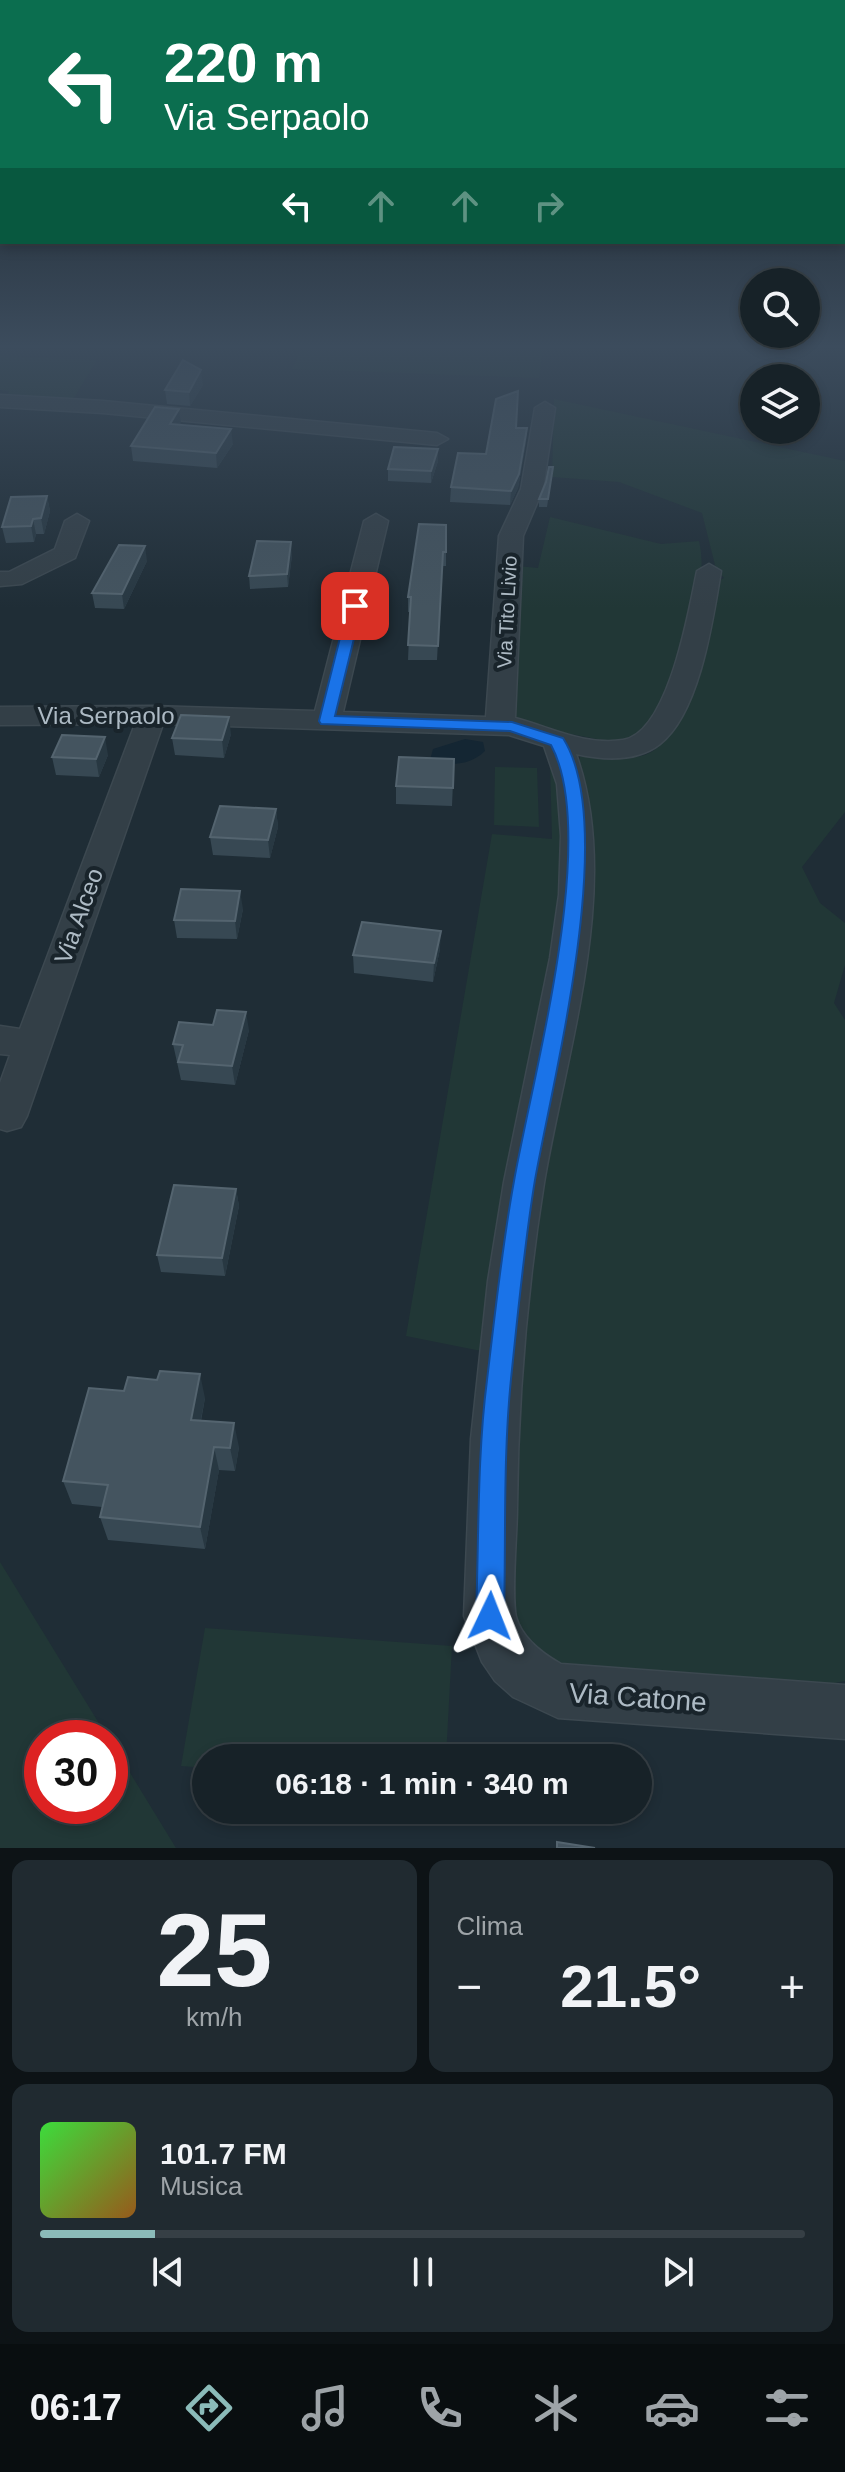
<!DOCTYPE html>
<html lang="it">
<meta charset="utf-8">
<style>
:root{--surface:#172228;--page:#202a30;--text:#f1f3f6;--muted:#9ea4a8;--line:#363f45;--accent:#8bbbb9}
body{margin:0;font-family:Arial,sans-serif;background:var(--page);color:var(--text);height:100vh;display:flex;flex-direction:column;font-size:30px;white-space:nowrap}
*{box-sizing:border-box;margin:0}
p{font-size:26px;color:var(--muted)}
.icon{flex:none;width:44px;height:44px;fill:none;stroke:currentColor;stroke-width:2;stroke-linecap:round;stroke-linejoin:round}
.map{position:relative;height:1848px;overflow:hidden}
.details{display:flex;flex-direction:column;gap:12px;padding:12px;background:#0d1316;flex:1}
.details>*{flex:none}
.top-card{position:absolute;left:0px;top:0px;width:846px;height:244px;box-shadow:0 4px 12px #0003,0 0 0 2px var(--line);background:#0b6e4f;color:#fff;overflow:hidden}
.tools{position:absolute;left:740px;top:268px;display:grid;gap:16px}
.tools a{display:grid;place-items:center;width:80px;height:80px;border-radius:50%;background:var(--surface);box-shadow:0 4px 12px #0003,0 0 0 2px var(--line);font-size:40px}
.speed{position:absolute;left:24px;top:1720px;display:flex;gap:16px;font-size:40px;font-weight:700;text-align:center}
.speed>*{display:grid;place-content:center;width:104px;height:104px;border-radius:50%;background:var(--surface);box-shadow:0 4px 12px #0003,0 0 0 2px var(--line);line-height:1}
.speed .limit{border:12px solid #d22;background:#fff;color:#111}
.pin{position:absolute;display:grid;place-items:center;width:68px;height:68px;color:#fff;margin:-34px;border-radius:16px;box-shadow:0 4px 12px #0006}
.me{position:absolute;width:88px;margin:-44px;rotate:2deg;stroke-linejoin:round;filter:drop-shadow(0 0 6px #0008)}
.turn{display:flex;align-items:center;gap:28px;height:168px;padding:0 32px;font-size:36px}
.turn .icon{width:104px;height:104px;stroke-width:2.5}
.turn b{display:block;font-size:56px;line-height:68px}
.lanes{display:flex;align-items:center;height:76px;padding:0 32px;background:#0003;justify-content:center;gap:40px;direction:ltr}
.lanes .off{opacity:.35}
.big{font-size:60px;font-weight:700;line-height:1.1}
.details .card{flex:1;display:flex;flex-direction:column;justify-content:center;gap:12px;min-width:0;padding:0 28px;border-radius:16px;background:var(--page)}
.details .dial{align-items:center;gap:0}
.dial b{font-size:104px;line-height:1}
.song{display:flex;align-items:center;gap:24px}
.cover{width:96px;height:96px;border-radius:12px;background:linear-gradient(135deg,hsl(120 70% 55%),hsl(30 70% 35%))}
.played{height:8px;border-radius:4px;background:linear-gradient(90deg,var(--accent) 15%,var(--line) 15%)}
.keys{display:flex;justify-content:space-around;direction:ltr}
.heat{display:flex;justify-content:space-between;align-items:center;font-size:44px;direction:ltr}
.details .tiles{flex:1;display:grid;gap:12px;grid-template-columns:1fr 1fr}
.card:last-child{grid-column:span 2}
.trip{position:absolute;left:192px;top:1744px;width:460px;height:80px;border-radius:40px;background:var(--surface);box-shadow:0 4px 12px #0003,0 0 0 2px var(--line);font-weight:700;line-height:80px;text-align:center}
.dock{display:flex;height:128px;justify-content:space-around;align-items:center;background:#090e10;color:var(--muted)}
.dock .icon{width:56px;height:56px}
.dock .active{color:var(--accent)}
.dock b{font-size:36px;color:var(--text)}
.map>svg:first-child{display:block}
</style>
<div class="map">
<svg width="845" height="1848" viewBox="0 0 845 1848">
<rect width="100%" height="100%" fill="#1f2d36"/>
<path fill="#213736" d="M302 349H543L539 378 292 369Z
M0 356 97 360 72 401 5 399 9 391 0 390Z
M554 399 845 461V812L802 867 820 903 845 923V965L834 1003 845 1020V1681L799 1690 587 1676 532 1657 515 1623 509 1498 580 757C618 745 640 778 673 730L714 583 724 578 716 569 702 513 619 482 552 477Z
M550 517 661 544 699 541C712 593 673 676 656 727L617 743 550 730 511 715 517 566 538 568Z
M544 751 556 759 570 877 481 1351 406 1336 492 834 552 839 550 762Z
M495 767 537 768 539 827 494 825Z
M0 1562 108 1738H42V1806H110V1740L176 1848H0Z
M205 1628 452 1646 446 1758H206V1768L181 1766Z"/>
<path fill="#142633" d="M465 739 483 742 485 751C470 766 449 766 430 760L433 749Z"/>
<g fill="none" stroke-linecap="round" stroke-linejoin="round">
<defs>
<path id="street" d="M0 395 103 401 437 433 448 439 437 445 103 413 0 407Z
M545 402 555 408 543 489 523 536 515 718C550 727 585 746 623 740 669 733 689 609 697 571L709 564 721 571C713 619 700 713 660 744 637 762 603 760 576 754 623 884 566 1051 544 1183 527 1290 518 1400 517 1508 517 1534 511 1595 516 1617 522 1638 543 1654 561 1664L845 1685V1739L558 1718 513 1697 495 1681 482 1662 464 1616 471 1439 488 1281 504 1182 550 958 559 895 561 836 557 784 544 746 509 735 163 724 27 1116 21 1127 7 1131 0 1129V1083L10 1055 0 1054V1026L20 1029 135 724 0 725V707L152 706 315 711 364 521 376 514 388 521 343 712 486 717 499 536 521 489 535 408Z
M77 514 89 521 75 558 22 584 0 586V572H9L55 549 65 521Z"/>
</defs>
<use href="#street" stroke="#3c4850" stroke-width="3"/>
<use href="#street" fill="#333f47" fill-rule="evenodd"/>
</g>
<path fill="#374853" d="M203 385 190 406 167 404 165 390Z
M179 409 180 425 233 444 217 468 133 461 131 446Z
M516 428H527L526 442 518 488 510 505 450 502 451 487Z
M438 461 431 483 388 481V469Z
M553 467 547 507H539V499Z
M47 496 50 511 44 534H36L34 542 6 543 2 527Z
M446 525V566H442L437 660H408L410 612H408V597Z
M292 555 288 587 250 589 249 576Z
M147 561 124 609 95 608 92 593Z
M231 734 224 758 175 755 172 738Z
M108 755 99 777 56 775 52 757Z
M454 759 452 806 396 804V786Z
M276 809 278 827 270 858 213 855 210 837Z
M243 909 237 939 177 938 174 920Z
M440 949 433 982 354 973 353 955Z
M249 1030 235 1085 181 1080 173 1044Z
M236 1189 239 1206 225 1276 161 1272 157 1255Z
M205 1398 201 1421 239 1447 235 1471 219 1470 205 1549 108 1540 100 1517 102 1507 72 1504 63 1481Z"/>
<path fill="#283842" d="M201 370 203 385 190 406 189 392Z
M179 409 181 423 172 439 170 424Z
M527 428 526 442 518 488 510 505 511 491Z
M231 429 233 444 217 468 216 453Z
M438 449V461L431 483V471Z
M47 496 50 511 44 534 41 518Z
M33 519 36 534 34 542 31 526Z
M291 542 292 555 288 587 287 574Z
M145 546 147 561 124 609 122 594Z
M229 717 231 734 224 758 222 740Z
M105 737 108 755 99 777 96 759Z
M276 809 278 827 270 858 268 840Z
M240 891 243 909 237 939 235 921Z
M441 931 440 949 433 982 434 963Z
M246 1012 249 1030 235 1085 232 1066Z
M236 1189 239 1206 225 1276 222 1258Z
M200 1374 205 1398 196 1444 191 1420Z
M234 1423 239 1447 235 1471 230 1448Z
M214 1447 219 1470 205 1549 200 1527Z"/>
<path fill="#44545f" stroke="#54646f" stroke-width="2" d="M183 360 201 370 189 392 165 390Z
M518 391 516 428H527L519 474 511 491 451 487 458 453 486 454 496 399Z
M155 407 179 409 170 424 231 429 216 453 131 446Z
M394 447 438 449 431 471 388 469Z
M549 467H553L548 499H539L546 482Z
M47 496 41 518 33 519 31 526 2 527 11 497Z
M419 524 446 525V552H443L438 646 408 645 411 597H408Z
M257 541 291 542 287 574 249 576Z
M119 545 145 546 122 594 92 593Z
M181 715 229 717 222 740 172 738Z
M62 735 105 737 96 759 52 757Z
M399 757 454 759 453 788 396 786Z
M220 806 276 809 268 840 210 837Z
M181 889 240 891 235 921 174 920Z
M362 922 441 931 434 963 353 955Z
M217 1010 246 1012 232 1066 178 1062 183 1045 173 1044 179 1022 213 1025Z
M174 1185 236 1189 222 1258 157 1255Z
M160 1371 200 1374 191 1420 234 1423 230 1448 214 1447 200 1527 100 1517 108 1485 63 1481 89 1388 124 1391 128 1377 157 1380Z
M557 1842 595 1848H557Z"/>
<linearGradient id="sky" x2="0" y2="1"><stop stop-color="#11191e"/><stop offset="0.57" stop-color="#3c4c5d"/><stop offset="1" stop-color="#3c4c5d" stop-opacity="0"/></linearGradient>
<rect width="845" height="608" fill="url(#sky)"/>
<path fill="#1a73e8" stroke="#114b97" stroke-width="2" d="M355 602 362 606 335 716 512 722 563 738C619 826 553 1078 535 1180 524 1246 518 1313 511 1379 503 1457 506 1538 504 1616L499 1626 490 1630 480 1626 476 1616C479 1538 477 1457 487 1380 495 1314 502 1246 514 1181 532 1078 600 836 551 745L510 731 321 724 319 721 348 606Z"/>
<g text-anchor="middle" stroke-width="8" stroke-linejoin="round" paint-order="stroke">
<g font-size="20" fill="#adbac4" stroke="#19242b">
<text transform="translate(507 612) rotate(-87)" y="7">Via Tito Livio</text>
</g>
<g font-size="24" fill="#adbac4" stroke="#19242b">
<text x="106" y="724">Via Serpaolo</text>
<text transform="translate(79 916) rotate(-70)" y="8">Via Alceo</text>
</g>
<g font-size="28" fill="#adbac4" stroke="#19242b">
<text transform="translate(638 1697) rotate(4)" y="10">Via Catone</text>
</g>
</g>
</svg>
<div class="tools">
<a><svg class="icon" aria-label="search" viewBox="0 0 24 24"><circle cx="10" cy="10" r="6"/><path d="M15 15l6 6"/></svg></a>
<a><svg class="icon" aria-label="layers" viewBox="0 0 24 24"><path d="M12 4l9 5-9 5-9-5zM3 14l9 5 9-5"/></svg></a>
</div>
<div class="speed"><div class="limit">30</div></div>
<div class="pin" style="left:355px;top:606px;background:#d93025"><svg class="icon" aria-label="arrive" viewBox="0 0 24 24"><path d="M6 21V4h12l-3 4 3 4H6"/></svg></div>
<svg class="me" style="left:490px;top:1616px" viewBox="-20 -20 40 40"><path d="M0-17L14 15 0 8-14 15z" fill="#1a73e8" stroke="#fff" stroke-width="4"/></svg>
<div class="trip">06:18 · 1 min · 340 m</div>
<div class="top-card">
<div class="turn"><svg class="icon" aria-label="left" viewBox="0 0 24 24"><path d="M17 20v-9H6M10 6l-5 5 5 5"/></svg><div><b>220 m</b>Via Serpaolo</div></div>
<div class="lanes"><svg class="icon" aria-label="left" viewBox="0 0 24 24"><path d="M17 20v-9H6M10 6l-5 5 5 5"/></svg><svg class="icon off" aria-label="ahead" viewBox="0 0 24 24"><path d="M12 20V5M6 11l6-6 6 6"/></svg><svg class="icon off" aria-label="ahead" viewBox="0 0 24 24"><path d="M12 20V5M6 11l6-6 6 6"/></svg><svg class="icon off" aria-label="right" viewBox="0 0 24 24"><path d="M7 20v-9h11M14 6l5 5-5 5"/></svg></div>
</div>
</div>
<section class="details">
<div class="tiles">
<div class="card dial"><b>25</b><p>km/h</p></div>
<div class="card"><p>Clima</p>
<div class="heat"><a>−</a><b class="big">21.5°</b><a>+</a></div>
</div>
<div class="card">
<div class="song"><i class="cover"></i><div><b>101.7 FM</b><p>Musica</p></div></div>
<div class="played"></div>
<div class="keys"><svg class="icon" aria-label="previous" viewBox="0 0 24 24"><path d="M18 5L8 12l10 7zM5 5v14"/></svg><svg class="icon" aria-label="pause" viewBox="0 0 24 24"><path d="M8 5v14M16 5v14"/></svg><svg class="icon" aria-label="next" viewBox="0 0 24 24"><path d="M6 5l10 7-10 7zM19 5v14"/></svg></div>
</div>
</div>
</section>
<nav class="dock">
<b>06:17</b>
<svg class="icon active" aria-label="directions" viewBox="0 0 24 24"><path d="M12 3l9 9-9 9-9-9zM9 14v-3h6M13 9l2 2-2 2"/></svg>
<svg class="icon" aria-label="music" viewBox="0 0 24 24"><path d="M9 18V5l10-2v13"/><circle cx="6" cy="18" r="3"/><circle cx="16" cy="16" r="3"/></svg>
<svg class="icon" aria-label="phone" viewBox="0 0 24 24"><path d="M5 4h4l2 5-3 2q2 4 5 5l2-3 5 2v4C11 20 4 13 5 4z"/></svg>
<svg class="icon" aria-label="climate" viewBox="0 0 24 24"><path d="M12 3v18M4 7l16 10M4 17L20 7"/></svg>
<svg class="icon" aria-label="car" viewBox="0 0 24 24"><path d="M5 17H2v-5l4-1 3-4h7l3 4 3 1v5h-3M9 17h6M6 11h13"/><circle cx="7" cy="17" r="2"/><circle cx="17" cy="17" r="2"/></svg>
<svg class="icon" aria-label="filters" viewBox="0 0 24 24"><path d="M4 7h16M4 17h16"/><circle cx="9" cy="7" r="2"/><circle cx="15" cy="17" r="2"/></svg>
</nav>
